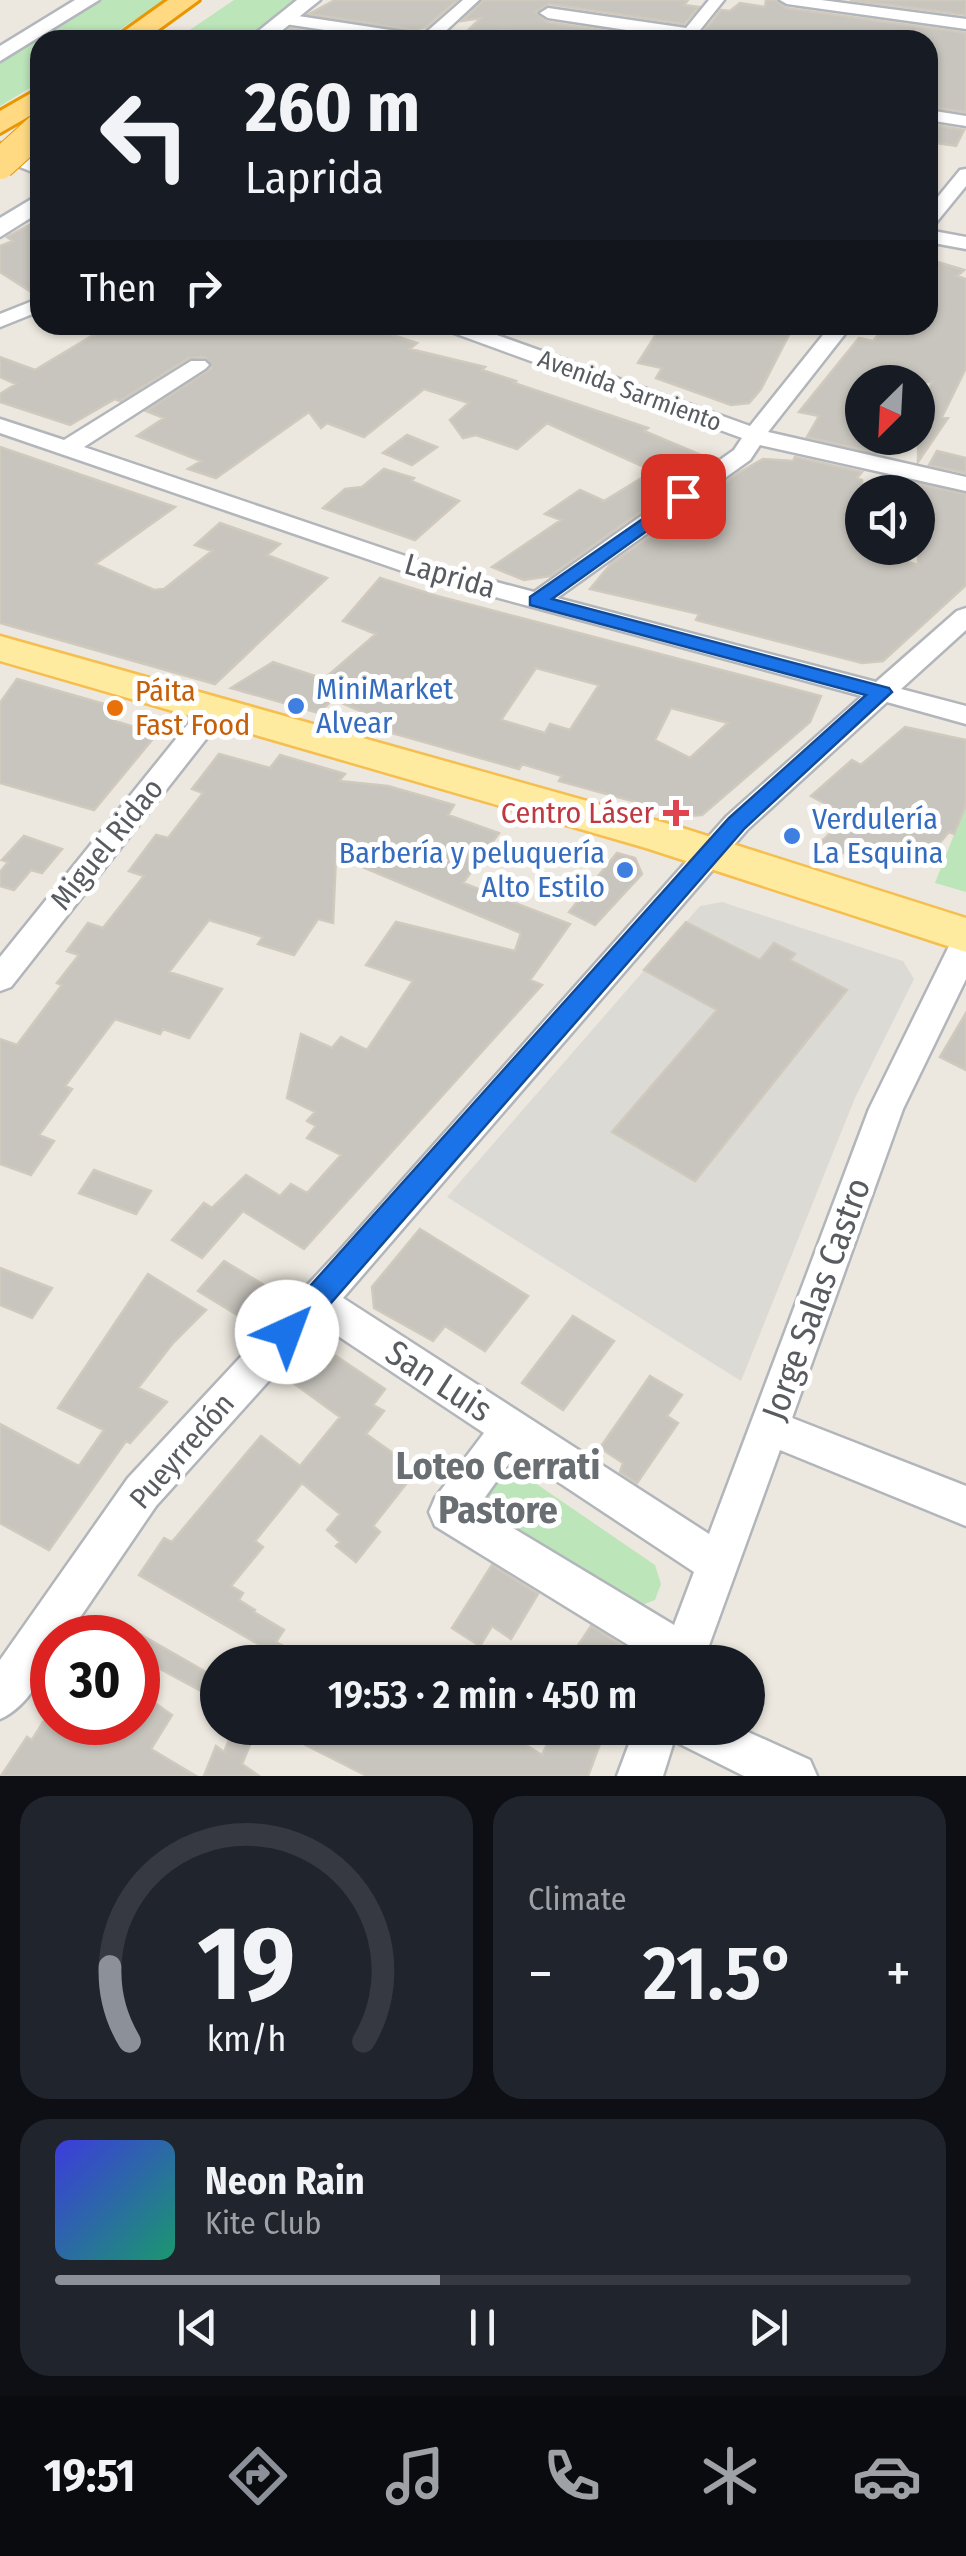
<!DOCTYPE html>
<meta charset="utf-8">
<style>
:root{--surface:#171b24;--page:#20242c;--text:#f1f3f6;--muted:#9ea1a6;--line:#363941;--accent:#8c9099}
body{margin:0;font-family:"Fira Sans Condensed",sans-serif;background:var(--page);color:var(--text);height:100vh;display:flex;flex-direction:column;font-size:38px;white-space:nowrap}
*{box-sizing:border-box;margin:0}
p{font-size:32px;color:var(--muted)}
.icon{flex:none;width:55px;height:55px;fill:none;stroke:currentColor;stroke-width:2;stroke-linecap:round;stroke-linejoin:round}
.map{position:relative;height:1776px;overflow:hidden}
.sheet{display:flex;flex-direction:column;gap:20px;padding:20px;background:#0d0f14;flex:1}
.sheet>*{flex:none}
.top-card{position:absolute;left:30px;top:30px;width:908px;height:305px;border-radius:30px;box-shadow:0 2px 8px #0004;background:#171b24;color:var(--text);overflow:hidden}
.needle{width:65px;rotate:204deg}
.controls{position:absolute;left:845px;top:365px;display:grid;gap:20px}
.controls a{display:grid;place-items:center;width:90px;height:90px;border-radius:50%;background:var(--surface);box-shadow:0 2px 8px #0004;font-size:50px}
.speed{position:absolute;left:30px;top:1615px;display:flex;gap:20px;font-size:50px;font-weight:700;text-align:center}
.speed>*{display:grid;place-content:center;width:130px;height:130px;border-radius:50%;background:var(--surface);box-shadow:0 2px 8px #0004;line-height:1}
.speed .limit{border:15px solid #d22;background:#fff;color:#111}
.pin{position:absolute;display:grid;place-items:center;width:85px;height:85px;color:#fff;margin:-42px;border-radius:20px;box-shadow:0 5px 15px #0006}
.me{position:absolute;width:110px;margin:-55px;rotate:43deg;stroke-linejoin:round;filter:drop-shadow(0 0 8px #0008)}
.turn{display:flex;align-items:center;gap:35px;height:210px;padding:0 50px;font-size:45px}
.turn .icon{width:130px;height:130px;stroke-width:2.5}
.turn b{display:block;font-size:70px;line-height:85px}
.then{display:flex;align-items:center;height:95px;padding:0 50px;background:#0003;gap:20px;font-size:38px}
.big{font-size:75px;font-weight:600;line-height:1.1}
.sheet .widget{flex:1;display:flex;flex-direction:column;justify-content:center;gap:15px;min-width:0;padding:0 35px;border-radius:30px;background:var(--page)}
.sheet .dial{align-items:center;gap:0}
.dial svg{height:260px;overflow:visible;fill:none;stroke:var(--line);stroke-width:7;stroke-linecap:round;text-anchor:middle}
.dial text{fill:var(--text);stroke:none}
.song{display:flex;align-items:center;gap:30px}
.cover{width:120px;height:120px;border-radius:15px;background:linear-gradient(135deg,hsl(240 70% 55%),hsl(160 70% 35%))}
.played{height:10px;border-radius:5px;background:linear-gradient(90deg,var(--accent) 45%,var(--line) 45%)}
.keys{display:flex;justify-content:space-around;direction:ltr}
.heat{display:flex;justify-content:space-between;align-items:center;font-size:55px;direction:ltr}
.sheet .tiles{flex:1;display:grid;gap:20px;grid-template-columns:1fr 1fr}
.widget:last-child{grid-column:span 2}
.trip{position:absolute;left:200px;top:1645px;width:565px;height:100px;border-radius:50px;background:var(--surface);box-shadow:0 2px 8px #0004;font-weight:600;line-height:100px;text-align:center}
.menu{display:flex;height:160px;justify-content:space-around;align-items:center;background:#090b0e;color:var(--muted)}
.menu .icon{width:70px;height:70px}
.menu .active{color:var(--accent)}
.menu b{font-size:45px;color:var(--text)}
.map>svg:first-child{display:block}
</style>
<div class="map">
<svg width="966" height="1776" viewBox="0 0 966 1776">
<rect width="100%" height="100%" fill="#ece8df"/>
<path fill="#dcdad4" d="M722 902 903 961 914 979 855 1098 741 1381 447 1197 700 906Z"/>
<path fill="#bce5ba" d="M101 0H165L104 40H40V82L0 106V63Z
M234 0H297L245 40H175Z
M966 804V892L935 883Z
M519 1472 655 1565 661 1584 655 1600 639 1606 488 1515 485 1498 501 1475Z"/>
<path fill="#c8c5be" stroke="#d0c9bd" stroke-width="2.5" fill-rule="evenodd" d="M335 0H457L426 27 413 30 309 14Z
M483 0H688L684 5 699 7 684 24 549 4 536 12 547 22 667 40H562L501 30 491 40 462 36 481 18 462 21Z
M766 0H776L786 8 966 33V112L928 107V40L860 34 844 36 841 40H697L721 10 730 11 740 3 765 7Z
M850 0H966V15Z
M290 29 367 40H276Z
M928 124 964 130 956 146 929 142Z
M40 219V295H36L0 272V246L13 241 7 237Z
M928 259 964 270 957 276 966 279V368L942 417 948 418 918 462V405L933 382H862V438H887L876 453 807 437 819 416 799 412 859 338 873 341 886 325H928Z
M110 325H363L417 343 410 349 485 367 482 370 516 381 514 383 648 428 644 431 713 460 550 576 524 580 492 567 561 520 545 514 580 490 604 501 653 471 547 423 517 449 476 435 463 438 450 420 469 403 424 389 364 437 327 423 321 428 309 412 216 478 188 469 201 461 137 436 164 418 146 411 212 368 205 357 189 358 120 401 115 399 70 425 0 402V394L16 384 0 377V357L35 370Z
M689 325H794L761 389 749 403 731 405 656 378 662 368 638 363 660 328 686 329Z
M407 435 437 447 412 465 383 453Z
M0 447 175 507 95 564 154 590 164 589 212 551 195 545 220 523 280 544 267 555 327 578 215 684 0 623Z
M937 451 966 458V473L929 465Z
M795 457 862 472 857 478 862 480V548L918 565V484L966 494V585L883 661 862 663 696 620 699 614 590 589 610 565 740 472 763 459 793 461Z
M384 469 414 478 411 481 459 501 415 540 323 508 345 489 362 487Z
M380 578 437 596 821 696 810 722 702 815 687 816 559 781 562 776 522 764 519 769 367 726 376 718 333 699 319 713 231 688 273 662 324 679 376 634 343 621ZM536 668 599 685 570 730 550 724 545 733 501 720ZM671 708 728 723 690 758 655 740Z
M17 679 125 710 115 721 157 734 94 810 0 783V703Z
M905 727 966 740V805L954 834 949 832 925 860 901 848 886 865 817 846 848 816 811 796 852 760 861 765Z
M219 754 270 768 280 755 345 774 339 781 388 786 454 805 448 815 499 833 463 883 570 924 530 980 542 985 304 1249 243 1211 202 1258 172 1240 204 1203 212 1208 246 1175 280 1196 291 1184 307 1193 341 1155 307 1138 316 1126 307 1121 315 1112 287 1098 301 1034 332 1048 341 1037 367 1050 413 981 366 965 396 922 515 951 521 933 336 856 333 923 318 919 294 955 258 944 263 937 209 920 169 972 222 989 189 1038 163 1029 160 1034 115 1019 65 1086 72 1089 39 1135 54 1141 31 1175 0 1164V1039L17 1045 62 985 57 983 79 955 67 951 88 923 103 928 144 876 129 871 156 835 168 838 203 793 192 789Z
M24 836 62 849 42 873 31 870 14 890 0 886V872L8 862 2 860Z
M617 853 635 858 642 874 595 925 569 912Z
M686 922 760 960 774 943 795 954 790 960 847 990 695 1181 612 1132 717 1010 644 970Z
M966 1013V1070L940 1057Z
M94 1170 151 1191 136 1214 79 1193Z
M420 1229 528 1296 485 1351 445 1326 433 1341 374 1308 372 1287Z
M224 1261 264 1285 257 1292 262 1295 242 1318 198 1291Z
M0 1268 52 1288 32 1318 0 1305Z
M148 1274 206 1310 173 1343 138 1388 167 1402 130 1443 126 1441 49 1550 0 1523V1424L79 1466 104 1430 58 1408Z
M573 1316 614 1341 563 1410 522 1383Z
M336 1356 385 1389 373 1405 384 1411 366 1434 417 1470 373 1526 380 1532 356 1562 336 1546 340 1542 327 1530 340 1514 302 1483 255 1541 263 1547 231 1586 243 1593 239 1600 255 1610 254 1612 284 1630 276 1642 315 1662H257L265 1648 139 1575 164 1538 172 1542 261 1436 300 1466 340 1417 292 1382 310 1361 324 1370Z
M650 1376 682 1395 667 1416 678 1423 637 1483 620 1472 623 1463 600 1448Z
M492 1565 538 1594 511 1639 492 1626 480 1646 452 1628Z
M591 1626 627 1649 632 1662H567Z
M138 1633 218 1679 216 1699 138 1657Z
M138 1691 172 1715 151 1749 196 1776H1L27 1737 32 1740 43 1722H138Z
M234 1728H257L242 1764 259 1776H204L216 1746 224 1752Z
M272 1728H499L542 1755 555 1728H606L588 1776H367Z"/>
<g fill="none" stroke-linecap="round" stroke-linejoin="round">
<defs>
<path id="street" d="M463 0H479L436 40H392L285 24 277 19 285 14 423 35Z
M709 0H724L692 40 548 18 540 13 548 8 686 28Z
M780 0H821L966 19V29L787 4Z
M928 110 966 116V126L928 120Z
M966 169V186L935 224 928 225V209L960 170Z
M928 230 966 237V249L928 242Z
M40 298V311L0 327V314Z
M440 325H469L750 426 831 325H852L768 432 966 477V491L760 445 750 460 557 598 876 682 957 611 966 608V630L901 689 966 706V724L887 702 747 830 343 1298 709 1534 869 1109 951 942 955 934 966 931V979L903 1109 792 1418 966 1486V1526L780 1450 703 1662H656L435 1526 429 1512 435 1498 484 1433 320 1324 156 1506 66 1638H52C52 1667 28 1707 0 1719V1660L128 1478 341 1249 727 816 862 696 414 575 0 433V419L64 440 191 361H205L209 365 205 369 84 447 432 565 534 592 734 450 742 438 443 329ZM516 1454 694 1572 674 1625 478 1507Z
M215 700 225 703 228 709 225 715 11 987 0 991V957L205 703Z
M635 1728H739L810 1760 817 1776H744L674 1741 663 1776H617Z"/>
<path id="secondary" d="M75 0H99L0 61V46Z
M297 0H320L270 40H247Z
M0 143 40 159V175L0 159Z
M40 194V212L0 237V218Z"/>
<path id="primary" d="M0 636 676 826 966 918V952L646 848 0 661Z"/>
<path id="highway" d="M168 0H199L144 40H112Z
M40 88V110L0 133V111Z"/>
</defs>
<use href="#street" stroke="#b2b6bb" stroke-width="5"/>
<use href="#secondary" stroke="#b3b7bd" stroke-width="5"/>
<use href="#primary" stroke="#f5be4f" stroke-width="5"/>
<use href="#highway" stroke="#ea9600" stroke-width="6"/>
<use href="#street" fill="#fff" fill-rule="evenodd"/>
<use href="#secondary" fill="#fff" fill-rule="evenodd"/>
<use href="#primary" fill="#ffeba0" fill-rule="evenodd"/>
<use href="#highway" fill="#ffda82" fill-rule="evenodd"/>
<defs>
<path id="highway-bridge" d="M0 164 40 128"/>
</defs>
<use href="#highway-bridge" stroke="#ea9600" stroke-width="32" stroke-linecap="butt"/>
<use href="#highway-bridge" stroke="#ffda82" stroke-width="30"/>
</g>
<path fill="#1a73e8" stroke="#114b97" stroke-width="2.5" d="M683 491 692 496 690 500 552 599 889 688 892 692 745 828 297 1342 287 1345 277 1342 273 1332 277 1323 729 818 866 695 530 605V597Z"/>
<g fill="#3f7fe0" stroke="#fff" stroke-width="4">
<circle cx="296" cy="706" r="10"/>
<circle cx="792" cy="836" r="10"/>
<circle cx="625" cy="870" r="10"/>
</g>
<circle fill="#e8710a" stroke="#fff" stroke-width="4" cx="115" cy="708" r="10"/>
<path fill="#e0444e" stroke="#fff" stroke-width="4" d="M671 798h10v10h10v10h-10v10h-10v-10h-10v-10h10z"/>
<g text-anchor="middle" stroke-width="10" stroke-linejoin="round" paint-order="stroke">
<g font-size="25" fill="#585c61" stroke="#fff">
<text transform="translate(630 390) rotate(20)" y="9">Avenida Sarmiento</text>
</g>
<g font-size="30" fill="#585c61" stroke="#fff">
<text transform="translate(450 576) rotate(16)" y="10">Laprida</text>
<text transform="translate(107 844) rotate(-51)" y="10">Miguel Ridao</text>
<text transform="translate(182 1451) rotate(-49)" y="10">Pueyrredón</text>
</g>
<g font-size="30" fill="#366cbe" stroke="#fff" text-anchor="start">
<text x="316" y="699">MiniMarket<tspan x="316" dy="34">Alvear</tspan></text>
<text x="812" y="829">Verdulería<tspan x="812" dy="34">La Esquina</tspan></text>
<text x="605" y="863" text-anchor="end">Barbería y peluquería<tspan x="605" dy="34">Alto Estilo</tspan></text>
</g>
<g font-size="30" fill="#c56008" stroke="#fff" text-anchor="start">
<text x="135" y="701">Páita<tspan x="135" dy="34">Fast Food</tspan></text>
</g>
<g font-size="30" fill="#be3a42" stroke="#fff" text-anchor="end">
<text x="654" y="823">Centro Láser</text>
</g>
<g font-size="35" fill="#585c61" stroke="#fff">
<text transform="translate(816 1299) rotate(-70)" y="12">Jorge Salas Castro</text>
<text transform="translate(439 1381) rotate(33)" y="12">San Luis</text>
</g>
<g font-size="38" font-weight="bold" fill="#696e73" stroke="#fff">
<text x="498" y="1479">Loteo Cerrati<tspan x="498" dy="44">Pastore</tspan></text>
</g>
</g>
</svg>
<div class="controls">
<a><svg class="needle" viewBox="-14 -14 28 28"><path d="M0-13l5 13h-10z" fill="#e53935"/><path d="M0 13l5-13h-10z" fill="#9ea1a6"/></svg></a>
<a><svg class="icon" aria-label="sound" viewBox="0 0 24 24"><path d="M4 9h4l5-4v14l-5-4H4zM17 9q2 3 0 6"/></svg></a>
</div>
<div class="speed"><div class="limit">30</div></div>
<div class="pin" style="left:683px;top:496px;background:#d93025"><svg class="icon" aria-label="arrive" viewBox="0 0 24 24"><path d="M6 21V4h12l-3 4 3 4H6"/></svg></div>
<svg class="me" style="left:287px;top:1332px" viewBox="-20 -20 40 40"><circle r="19" fill="#fff"/><path d="M0-13L10 11 0 6-10 11z" fill="#1a73e8"/></svg>
<div class="trip">19:53 · 2 min · 450 m</div>
<div class="top-card">
<div class="turn"><svg class="icon" aria-label="left" viewBox="0 0 24 24"><path d="M17 20v-9H6M10 6l-5 5 5 5"/></svg><div><b>260 m</b>Laprida</div></div>
<div class="then">Then<svg class="icon" aria-label="right" viewBox="0 0 24 24"><path d="M7 20v-9h11M14 6l5 5-5 5"/></svg></div>
</div>
</div>
<section class="sheet">
<div class="tiles">
<div class="widget dial"><svg viewBox="0 0 100 80">
<path d="M14 69A42 42 0 1 1 86 69"/>
<path d="M14 69A42 42 0 0 1 8 46" stroke="#8c9099"/>
<text x="50" y="56" font-size="32" font-weight="700">19</text>
<text x="50" y="72" font-size="11">km/h</text>
</svg></div>
<div class="widget"><p>Climate</p>
<div class="heat"><a>−</a><b class="big">21.5°</b><a>+</a></div>
</div>
<div class="widget">
<div class="song"><i class="cover"></i><div><b>Neon Rain</b><p>Kite Club</p></div></div>
<div class="played"></div>
<div class="keys"><svg class="icon" aria-label="previous" viewBox="0 0 24 24"><path d="M18 5L8 12l10 7zM5 5v14"/></svg><svg class="icon" aria-label="pause" viewBox="0 0 24 24"><path d="M8 5v14M16 5v14"/></svg><svg class="icon" aria-label="next" viewBox="0 0 24 24"><path d="M6 5l10 7-10 7zM19 5v14"/></svg></div>
</div>
</div>
</section>
<nav class="menu">
<b>19:51</b>
<svg class="icon active" aria-label="directions" viewBox="0 0 24 24"><path d="M12 3l9 9-9 9-9-9zM9 14v-3h6M13 9l2 2-2 2"/></svg>
<svg class="icon" aria-label="music" viewBox="0 0 24 24"><path d="M9 18V5l10-2v13"/><circle cx="6" cy="18" r="3"/><circle cx="16" cy="16" r="3"/></svg>
<svg class="icon" aria-label="phone" viewBox="0 0 24 24"><path d="M5 4h4l2 5-3 2q2 4 5 5l2-3 5 2v4C11 20 4 13 5 4z"/></svg>
<svg class="icon" aria-label="climate" viewBox="0 0 24 24"><path d="M12 3v18M4 7l16 10M4 17L20 7"/></svg>
<svg class="icon" aria-label="car" viewBox="0 0 24 24"><path d="M5 17H2v-5l4-1 3-4h7l3 4 3 1v5h-3M9 17h6M6 11h13"/><circle cx="7" cy="17" r="2"/><circle cx="17" cy="17" r="2"/></svg>
</nav>
